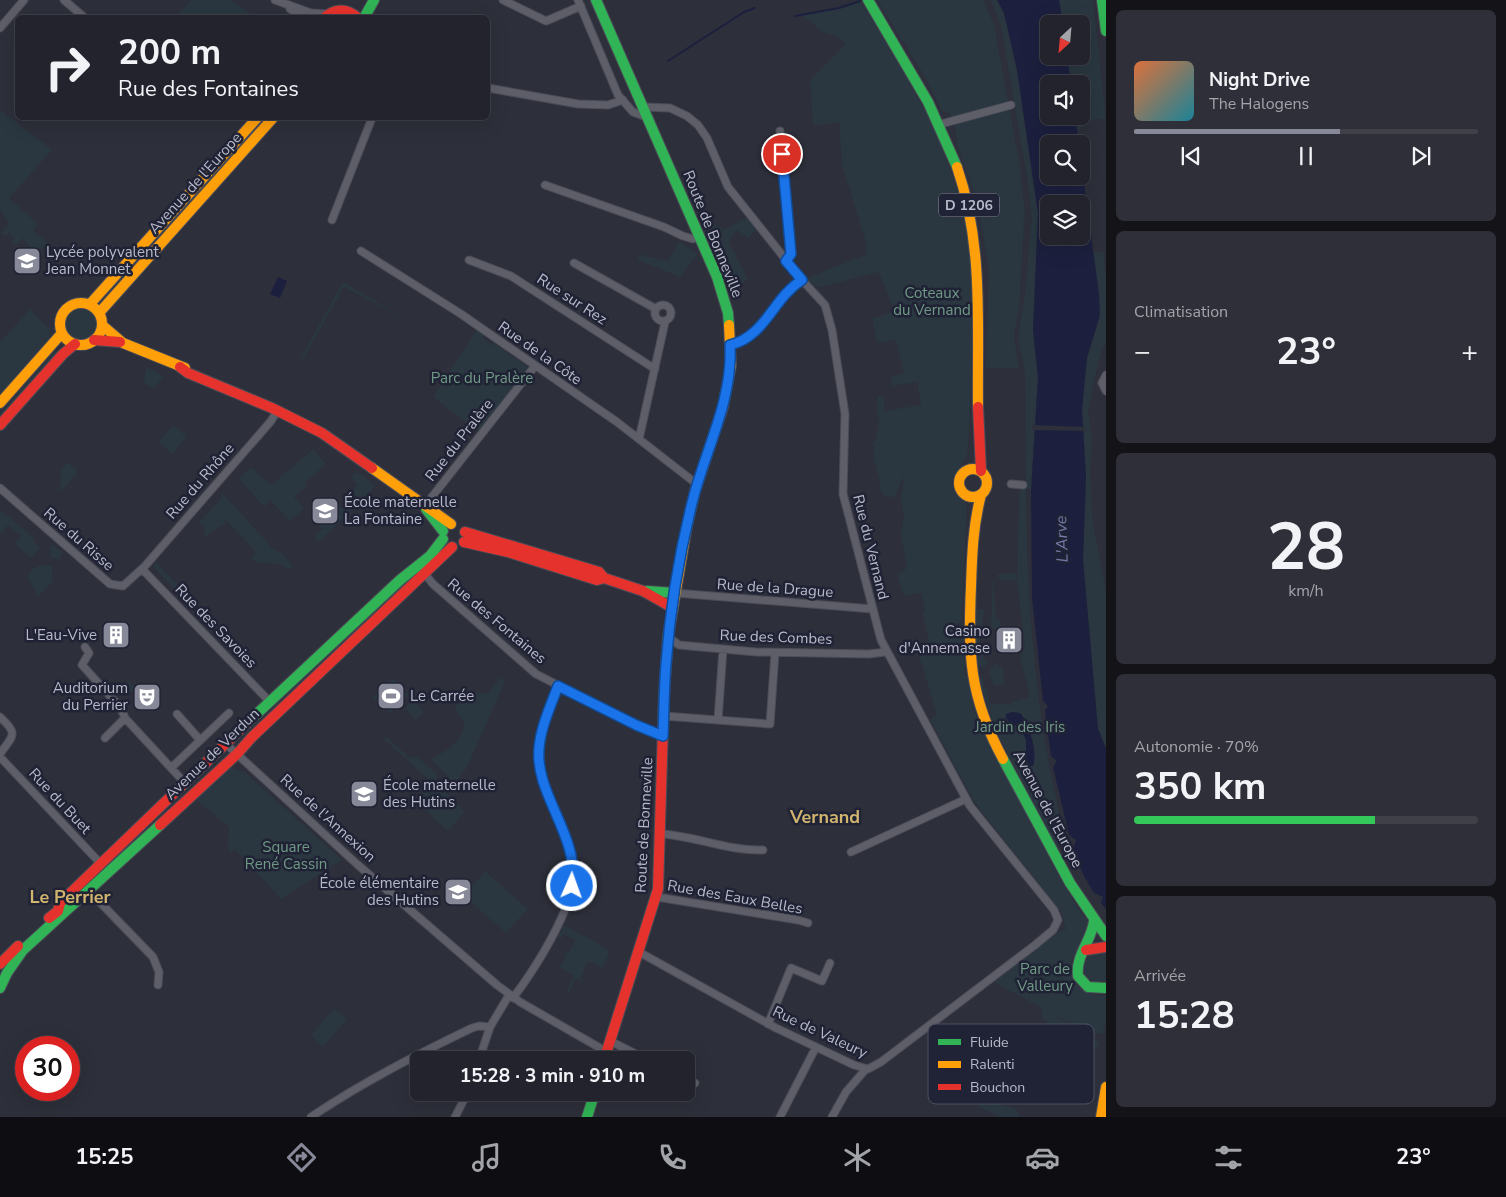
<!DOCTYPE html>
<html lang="fr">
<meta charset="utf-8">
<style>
:root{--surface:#22232c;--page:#2e2f38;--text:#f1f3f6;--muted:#a2a4a9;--line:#3f4048;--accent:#878998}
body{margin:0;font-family:"Nunito Sans",sans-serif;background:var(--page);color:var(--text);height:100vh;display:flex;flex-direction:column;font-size:19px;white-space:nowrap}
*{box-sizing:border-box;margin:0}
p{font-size:16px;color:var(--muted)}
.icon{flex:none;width:28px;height:28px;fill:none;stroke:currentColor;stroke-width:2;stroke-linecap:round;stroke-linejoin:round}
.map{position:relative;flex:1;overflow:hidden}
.details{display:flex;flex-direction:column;gap:10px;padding:10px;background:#131318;width:400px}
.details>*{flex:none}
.hud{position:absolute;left:15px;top:15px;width:475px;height:105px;border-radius:8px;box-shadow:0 5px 20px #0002,0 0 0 1px var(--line);background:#22232c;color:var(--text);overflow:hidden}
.needle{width:32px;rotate:206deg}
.fabs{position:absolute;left:1040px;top:15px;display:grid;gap:10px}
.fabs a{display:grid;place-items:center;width:50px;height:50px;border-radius:8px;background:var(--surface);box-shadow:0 5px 20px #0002,0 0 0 1px var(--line);font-size:25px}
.speed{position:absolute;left:15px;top:1036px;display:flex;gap:10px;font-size:25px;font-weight:700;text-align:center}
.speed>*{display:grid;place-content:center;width:65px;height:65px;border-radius:50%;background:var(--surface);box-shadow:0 5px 20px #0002,0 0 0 1px var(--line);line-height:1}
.speed .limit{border:8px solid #d22;background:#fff;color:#111}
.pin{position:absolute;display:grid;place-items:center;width:42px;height:42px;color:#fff;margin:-21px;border:2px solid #fff;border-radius:50%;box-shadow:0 1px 5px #0007}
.me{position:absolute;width:55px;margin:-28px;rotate:2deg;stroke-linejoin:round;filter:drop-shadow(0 0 4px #0008)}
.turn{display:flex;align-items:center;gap:18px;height:105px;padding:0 20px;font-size:22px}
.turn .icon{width:65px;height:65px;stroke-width:2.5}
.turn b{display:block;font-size:35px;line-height:42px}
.big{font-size:38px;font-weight:700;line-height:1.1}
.details .tile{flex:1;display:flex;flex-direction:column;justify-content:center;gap:8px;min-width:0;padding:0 18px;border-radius:8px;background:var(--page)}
.details .dial{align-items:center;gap:0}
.dial b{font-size:65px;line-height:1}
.song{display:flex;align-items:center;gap:15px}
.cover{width:60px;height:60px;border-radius:8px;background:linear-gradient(135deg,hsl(20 70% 55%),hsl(190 70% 35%))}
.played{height:5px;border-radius:2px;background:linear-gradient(90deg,var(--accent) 60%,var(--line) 60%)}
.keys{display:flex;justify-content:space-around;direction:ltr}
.heat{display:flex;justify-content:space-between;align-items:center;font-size:28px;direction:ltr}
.charge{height:8px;border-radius:4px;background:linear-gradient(90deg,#34c759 70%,var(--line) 0)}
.trip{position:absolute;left:410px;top:1051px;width:285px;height:50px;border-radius:8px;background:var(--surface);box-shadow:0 5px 20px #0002,0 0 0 1px var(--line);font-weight:700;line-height:50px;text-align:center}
.tab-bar{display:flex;height:80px;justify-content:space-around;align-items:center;background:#0e0e12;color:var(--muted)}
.tab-bar .icon{width:35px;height:35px}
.tab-bar .selected{color:var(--accent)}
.tab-bar b{font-size:22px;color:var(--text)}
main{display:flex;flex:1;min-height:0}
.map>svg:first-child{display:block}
</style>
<main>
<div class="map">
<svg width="1106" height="1117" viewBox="0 0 1106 1117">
<rect width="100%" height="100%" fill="#2d2f3a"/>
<path fill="#2a3740" d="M191 0H231L256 17H175Z
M860 0C913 86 968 170 972 274 974 332 971 391 968 448 967 466 948 475 953 489 956 496 964 499 967 506L962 621 956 624 958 629 964 630 965 670 977 719 1056 871 1077 907 1090 924C1087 931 1085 940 1081 946 1077 952 1073 956 1071 963 1067 985 1087 997 1106 995V1022L1102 1034 1097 1033 1095 1037 994 982 1059 931 1066 930 1062 913 975 803 930 720 937 715 919 655 926 653 924 642 929 640 922 611 925 610 921 593 904 596 897 575 907 568 901 536 904 516 901 501 904 476 896 494 893 497H885L879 488 880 481 875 463H873L874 448 872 442H875L880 418 877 416 878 396 884 397V411L921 405 917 382 892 386 890 377 904 373 896 340 877 343 872 319 894 311 879 272 817 288 807 278 867 254 866 242 842 165 839 122 813 126 810 80 846 44 841 39 823 32 800 14 837 8Z
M877 0H983L994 25 1020 166 1025 214 1019 307 1014 337 1019 368H985L989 271 978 203 957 145 956 131 950 114 942 111 925 77Z
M991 0H997L1004 13 1017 70 1038 213 1033 330 1038 377 1031 490 1026 489C1027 609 1036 728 1067 844L1057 846 996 731 979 679 982 676 990 703 1012 705V702L1030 697 1020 657 1025 647 1017 580H1000L997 574 1015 573 1017 579 1019 497 1020 489 1026 488 1025 373 1018 338 1025 293 1032 218 1028 183 1001 25Z
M1059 0H1093L1106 119 1087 120 1078 132 1075 116H1081V84H1071L1067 56H1081V24H1063Z
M0 110 52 150 9 198 38 224 33 230 48 243 35 256 23 238 16 246 11 242 14 238 9 233 5 236 1 233 9 223 0 209Z
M262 118H267L110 298 106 294Z
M747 217 756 229 748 239 737 230 729 242 748 279 735 289 739 294 733 298 705 228 711 222 724 230Z
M679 241 698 254 680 277 638 260 639 254 668 261Z
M1093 252H1103L1106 275V340L1099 359 1088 410 1092 440 1090 471 1092 517 1106 592V748L1098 729 1083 560 1086 477 1082 409 1087 358 1100 315Z
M343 282 411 322 344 287 301 362 299 361Z
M65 324a16 16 0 1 1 32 0a16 16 0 1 1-32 0Z
M30 309 50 329 49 338 0 394V342Z
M477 329 485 335 483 338 492 345H497L529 368 479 432 433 397Z
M55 350 58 353 0 419V413Z
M146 367 164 376 154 388 144 383Z
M173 425 187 437 172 454 158 442Z
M313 449 326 464 305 483 307 486 294 497 304 508 290 521 271 501 264 507 239 479 251 467 271 485Z
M68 462 77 470V474L60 492 61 470Z
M357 471 376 486 319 542 314 537 322 528 317 523 331 510 323 502 330 496 342 509 349 503 344 498 358 485 350 477Z
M222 492 274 550 282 553 293 566 289 570 279 564 255 562 251 559 256 552 225 519V525L212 531 205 538 204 536 205 528 199 522 221 499Z
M0 512H4L35 539 34 542 40 547 31 558 15 544 21 536 8 525 0 535Z
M53 545 62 552 60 559 51 558 50 548Z
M156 562 195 603 191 606 153 567Z
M42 565 52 566 53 581 38 597 28 578 32 569Z
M993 574 996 619H1000V631L997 632 991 627Z
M975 609H984L980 649 987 663 983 668 975 664Z
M994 664H998V667L1003 666 1004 685 994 686 989 671Z
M502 677 505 682 466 769 455 784 430 759C448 751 459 744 465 724L454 707 476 692 486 694Z
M393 678 409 695 390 713 373 697Z
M128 680 135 688 126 697 119 689Z
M412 699 424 712 416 720 405 708Z
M386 736 410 758 416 756 436 773 437 778 435 780 427 778 384 739Z
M229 767 245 772 342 860 281 899 235 849 231 853 228 847 229 827 195 799Z
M430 784 441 788 465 811 448 831 416 802Z
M485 871 528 909 506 933 464 896Z
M564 925 610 950 603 968 591 962 587 963 581 978 584 981 575 978 569 994 566 992 574 976 560 968 566 957 563 956 565 953 568 954 575 940 564 934 561 939 558 937Z
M1106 950V983C1091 985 1074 971 1087 956 1091 952 1100 952 1106 950Z
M334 1008 347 1019 323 1047 311 1035Z
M1042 1008 1100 1042 1096 1048 1091 1049 1090 1041 1083 1037 1079 1039 1068 1032 1065 1040 1059 1047C1059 1034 1054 1024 1042 1019Z
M986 1090 999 1104 1017 1109 1020 1117H1000L978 1107Z"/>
<path fill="#1c203e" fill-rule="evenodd" d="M997 0H1059L1063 24H1049V56H1067L1071 84H1049V116H1075L1079 144H1049V176H1081V160L1099 294 1100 315 1087 358 1082 409 1086 477 1083 560 1098 729 1106 748V909L1101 903 1103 897 1094 893 1084 876 1073 849 1076 840 1069 835 1053 767 1057 761 1051 756 1045 711 1048 706 1043 701 1032 597 1031 490 1038 377 1033 330 1038 213 1017 70 1004 13ZM1049 204H1081V236H1049Z
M278 277 287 281 280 298 270 294Z
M1012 712 1020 713C1029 722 1038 753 1033 766H1030L1026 758V740L1020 727 1011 724 1006 718V714Z"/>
<path fill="#2d2f3a" d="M1032 425 1085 427 1086 431 1032 430Z"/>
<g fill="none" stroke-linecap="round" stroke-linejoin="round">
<path stroke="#1c203e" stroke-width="2" d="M795 16 839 8 860 1
M668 61 744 12 755 8"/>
<defs>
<path id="street" d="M64 0 85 18
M275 0 311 13 328 14
M503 0 546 21 581 6
M578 0 618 95 633 112 649 118
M290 9 304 18
M0 28 24 0
M488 88 578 104 608 105 623 100
M941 124 1011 105
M780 131 791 254 786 261
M545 185 664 227 683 236 693 239 700 237
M332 220 372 118
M361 251 461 314 617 422 698 485
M469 260 511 276 655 369
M574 263 656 309
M655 313a8 8 0 1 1 16 0a8 8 0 1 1-16 0Z
M731 345C766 336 773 298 802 280
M1106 375 1102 383 1106 391
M639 439 665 322
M1011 484 1023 485
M0 488 110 584 123 586 145 566 271 421 277 411
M424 507 535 366
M142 569 270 702
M425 574 433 584 536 674 636 725 663 736
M675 593 873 609
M668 637 679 645 756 652 869 654 885 652
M85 647 89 653 82 665 120 707 125 718 184 782
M177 714 200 740
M664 716 770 724 775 653
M0 717C20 735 12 736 0 754
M718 720 723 649
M105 738 125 718
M226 744 358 865 497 985 520 1002 607 1052
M0 757 101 864
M171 768 229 713
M661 834C696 836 727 851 763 850
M851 852 966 799
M89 891 153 957 159 972 158 985
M657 897 798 920 808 923
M639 952 776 1028 854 1065 868 1069 881 1062 1035 945 1053 930 1058 920 1054 910 970 806 881 640 843 494 845 414 832 330 825 305 802 280 728 187 707 138 698 125 687 116 670 108 644 107
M513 998C535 969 574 908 574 872 574 855 566 840 561 825 552 801 536 774 539 748 541 728 551 705 558 686
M768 1024 791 968 822 981 830 963
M610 1041 648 1060
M479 1060 490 1027 509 995
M686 1079 695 1083
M311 1117C363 1082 416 1055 472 1028L479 1026 490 1027
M455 1117 468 1092
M780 1117 816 1047
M832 1117 846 1092 866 1069"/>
<path id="fast" d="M596 0 717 277 728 313 729 325
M868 0 928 102 957 167
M1102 0 1106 31
M364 18 374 0
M426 509 443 531
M647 591 675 593
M246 724 400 580 430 556 443 539
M1003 759 1070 883 1106 936
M1094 921C1092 940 1075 956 1078 976L1088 987 1106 988
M0 988 7 973 23 950 160 825
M587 1117 595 1092"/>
<path id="slow" d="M957 167C984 246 977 325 978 407
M60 324a21 21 0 1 1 42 0a21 21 0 1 1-42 0Z
M90 304 257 118
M99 313 273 118
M102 325 123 343 185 368
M0 403 62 333
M372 468 451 524
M959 483a14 14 0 1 1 28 0a14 14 0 1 1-28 0Z
M981 495C973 525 972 555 971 586 968 655 969 696 1003 759
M664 695 668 637 687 526 695 491 723 407 731 365 729 325
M1101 1117 1106 1087"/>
<path id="jam" d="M324 18C335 8 347 8 358 18
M94 340 120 342
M180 367 188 373 272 408 322 433 372 468
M978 407 981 471
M0 425 63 354 75 344
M465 532 599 572 604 578 643 591 673 608
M464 542 508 552 597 580 604 578
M160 825 237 754 252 737 452 547
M49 918 58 911 60 903 246 724
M1086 950 1106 947
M0 964 18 946
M604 1060 658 889 664 695"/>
</defs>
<use href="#street" stroke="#4b4c57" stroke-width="9"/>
<use href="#fast" stroke="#4b4c57" stroke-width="12"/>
<use href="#slow" stroke="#4b4c57" stroke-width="12"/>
<use href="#jam" stroke="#4b4c57" stroke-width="12"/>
<use href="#street" stroke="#5d5e68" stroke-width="7"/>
<use href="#fast" stroke="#30b455" stroke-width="10"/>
<use href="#slow" stroke="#ff9f0a" stroke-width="10"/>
<use href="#jam" stroke="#e5322d" stroke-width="10"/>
</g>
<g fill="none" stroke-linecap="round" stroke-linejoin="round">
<defs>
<path id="route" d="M572 886C580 836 535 795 539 749 540 729 551 705 558 686L636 725 663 736C664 712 664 688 666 664 670 610 679 555 692 503 705 450 733 401 730 345 766 336 773 298 802 280L786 261 791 254 782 154"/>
</defs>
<use href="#route" stroke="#114b97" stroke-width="12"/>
<use href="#route" stroke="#1a73e8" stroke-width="9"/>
</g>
<defs>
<symbol id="school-square" viewBox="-11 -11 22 22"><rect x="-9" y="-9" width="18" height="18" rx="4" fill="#878998" stroke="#202335"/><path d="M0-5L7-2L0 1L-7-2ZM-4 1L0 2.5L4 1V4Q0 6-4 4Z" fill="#fff"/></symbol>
<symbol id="building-square" viewBox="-11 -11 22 22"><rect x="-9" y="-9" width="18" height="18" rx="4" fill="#878998" stroke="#202335"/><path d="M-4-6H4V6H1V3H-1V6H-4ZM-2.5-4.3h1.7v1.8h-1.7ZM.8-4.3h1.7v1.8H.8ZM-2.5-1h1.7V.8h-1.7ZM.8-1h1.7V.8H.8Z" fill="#fff"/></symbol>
<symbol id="stadium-square" viewBox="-11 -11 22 22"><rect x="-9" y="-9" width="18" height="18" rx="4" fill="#878998" stroke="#202335"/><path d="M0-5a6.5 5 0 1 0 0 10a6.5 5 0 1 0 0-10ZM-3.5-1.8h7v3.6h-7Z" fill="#fff"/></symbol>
<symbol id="theatre-square" viewBox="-11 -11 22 22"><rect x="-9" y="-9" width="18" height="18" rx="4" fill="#878998" stroke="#202335"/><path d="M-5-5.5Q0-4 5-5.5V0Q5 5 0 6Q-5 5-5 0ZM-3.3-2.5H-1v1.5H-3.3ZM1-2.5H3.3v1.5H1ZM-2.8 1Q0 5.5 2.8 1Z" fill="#fff"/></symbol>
</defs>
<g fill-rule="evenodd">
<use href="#school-square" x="11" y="245" width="32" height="32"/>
<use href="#school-square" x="309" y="495" width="32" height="32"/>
<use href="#building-square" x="100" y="619" width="32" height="32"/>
<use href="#building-square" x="993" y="624" width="32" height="32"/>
<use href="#stadium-square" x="375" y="680" width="32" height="32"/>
<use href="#theatre-square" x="131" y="681" width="32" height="32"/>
<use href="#school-square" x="348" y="778" width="32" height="32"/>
<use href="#school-square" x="442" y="876" width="32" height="32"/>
</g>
<g text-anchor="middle" stroke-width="5" stroke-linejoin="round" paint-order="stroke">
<rect fill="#202335" stroke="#8a8d9d" stroke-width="1" x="939" y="193.5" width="60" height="23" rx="4"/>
<g font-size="14" font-weight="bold" fill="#b8baca">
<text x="969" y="210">D 1206</text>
</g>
<g font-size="15" fill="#b8baca" stroke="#202335">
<text transform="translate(195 183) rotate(-48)" y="5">Avenue de l'Europe</text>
<text transform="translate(713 234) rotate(68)" y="5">Route de Bonneville</text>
<text transform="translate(572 299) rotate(33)" y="5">Rue sur Rez</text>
<text transform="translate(540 353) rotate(35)" y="5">Rue de la Côte</text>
<text transform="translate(459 440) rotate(-52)" y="5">Rue du Pralère</text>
<text transform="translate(200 481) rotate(-49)" y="5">Rue du Rhône</text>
<text transform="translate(79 539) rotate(41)" y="5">Rue du Risse</text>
<text transform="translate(871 547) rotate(76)" y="5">Rue du Vernand</text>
<text transform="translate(775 588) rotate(4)" y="5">Rue de la Drague</text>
<text transform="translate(497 621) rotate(40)" y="5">Rue des Fontaines</text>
<text transform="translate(216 626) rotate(46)" y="5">Rue des Savoies</text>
<text transform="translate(776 637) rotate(2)" y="5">Rue des Combes</text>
<text transform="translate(212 754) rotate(-44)" y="5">Avenue de Verdun</text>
<text transform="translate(60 801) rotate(47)" y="5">Rue du Buet</text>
<text transform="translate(1048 809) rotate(62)" y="5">Avenue de l'Europe</text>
<text transform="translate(328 818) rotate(42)" y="5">Rue de l'Annexion</text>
<text transform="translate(644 825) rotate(-87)" y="5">Route de Bonneville</text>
<text transform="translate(735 897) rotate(10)" y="5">Rue des Eaux Belles</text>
<text transform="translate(820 1032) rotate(25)" y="5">Rue de Valeury</text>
</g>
<g font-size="15" fill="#b8baca" stroke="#202335" text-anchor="start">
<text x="46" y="257">Lycée polyvalent<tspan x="46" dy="17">Jean Monnet</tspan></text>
<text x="344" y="507">École maternelle<tspan x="344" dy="17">La Fontaine</tspan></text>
<text x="990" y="636" text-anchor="end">Casino<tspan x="990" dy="17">d'Annemasse</tspan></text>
<text x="97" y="640" text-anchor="end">L'Eau-Vive</text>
<text x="128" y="693" text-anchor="end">Auditorium<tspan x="128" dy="17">du Perrier</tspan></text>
<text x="410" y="701">Le Carrée</text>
<text x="383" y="790">École maternelle<tspan x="383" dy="17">des Hutins</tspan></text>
<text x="439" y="888" text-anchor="end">École élémentaire<tspan x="439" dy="17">des Hutins</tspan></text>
</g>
<g font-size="15" fill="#709a85" stroke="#202335">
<text x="932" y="298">Coteaux<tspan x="932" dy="17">du Vernand</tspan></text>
<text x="482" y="383">Parc du Pralère</text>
<text x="1020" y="732">Jardin des Iris</text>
<text x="286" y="852">Square<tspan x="286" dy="17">René Cassin</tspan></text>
<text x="1045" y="974">Parc de<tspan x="1045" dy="17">Valleury</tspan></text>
</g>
<g font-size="16" font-style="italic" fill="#737ba7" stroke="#202335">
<text transform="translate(1061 539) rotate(-92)" y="6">L'Arve</text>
</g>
<g font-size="18" font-weight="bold" fill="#d1b46d" stroke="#202335">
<text x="825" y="823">Vernand</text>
<text x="70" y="903">Le Perrier</text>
</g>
</g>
<rect x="928" y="1024" width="166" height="80" rx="8" fill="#202335" stroke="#4e5062" stroke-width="1"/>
<rect x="938" y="1039" width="23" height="6" fill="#30b455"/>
<rect x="938" y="1061" width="23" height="7" fill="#ff9f0a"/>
<rect x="938" y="1084" width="23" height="6" fill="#e5322d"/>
<g font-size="14" fill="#b8baca">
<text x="970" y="1047">Fluide</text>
<text x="970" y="1069">Ralenti</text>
<text x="970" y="1092">Bouchon</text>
</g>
</svg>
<div class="fabs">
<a><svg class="needle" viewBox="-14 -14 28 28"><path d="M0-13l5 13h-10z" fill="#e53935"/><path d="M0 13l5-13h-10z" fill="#a2a4a9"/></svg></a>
<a><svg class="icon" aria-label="sound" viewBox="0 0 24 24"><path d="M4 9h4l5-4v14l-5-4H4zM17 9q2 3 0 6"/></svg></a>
<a><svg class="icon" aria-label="search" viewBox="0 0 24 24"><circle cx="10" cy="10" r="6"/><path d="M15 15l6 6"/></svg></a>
<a><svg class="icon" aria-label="layers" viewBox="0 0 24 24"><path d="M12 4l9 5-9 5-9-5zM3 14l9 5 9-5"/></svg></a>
</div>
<div class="speed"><div class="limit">30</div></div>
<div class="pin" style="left:782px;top:154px;background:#d93025"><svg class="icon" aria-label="arrive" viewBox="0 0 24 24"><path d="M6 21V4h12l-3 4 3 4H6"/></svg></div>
<svg class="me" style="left:572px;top:886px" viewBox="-20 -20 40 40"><circle r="17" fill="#1a73e8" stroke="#fff" stroke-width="3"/><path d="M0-11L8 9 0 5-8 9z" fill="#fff"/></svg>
<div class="trip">15:28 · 3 min · 910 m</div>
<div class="hud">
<div class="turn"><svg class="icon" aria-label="right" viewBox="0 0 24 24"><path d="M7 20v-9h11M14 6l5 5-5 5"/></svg><div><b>200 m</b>Rue des Fontaines</div></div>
</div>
</div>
<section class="details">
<div class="tile">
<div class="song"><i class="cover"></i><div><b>Night Drive</b><p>The Halogens</p></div></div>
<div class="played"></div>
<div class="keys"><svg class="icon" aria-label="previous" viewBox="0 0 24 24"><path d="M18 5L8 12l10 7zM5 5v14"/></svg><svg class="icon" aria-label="pause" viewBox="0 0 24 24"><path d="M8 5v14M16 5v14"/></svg><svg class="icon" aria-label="next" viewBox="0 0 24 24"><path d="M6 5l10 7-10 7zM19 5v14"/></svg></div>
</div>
<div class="tile"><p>Climatisation</p>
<div class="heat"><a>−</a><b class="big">23°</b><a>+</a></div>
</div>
<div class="tile dial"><b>28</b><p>km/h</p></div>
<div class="tile"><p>Autonomie · 70%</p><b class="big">350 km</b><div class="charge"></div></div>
<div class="tile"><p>Arrivée</p><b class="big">15:28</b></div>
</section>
</main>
<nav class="tab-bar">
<b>15:25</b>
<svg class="icon selected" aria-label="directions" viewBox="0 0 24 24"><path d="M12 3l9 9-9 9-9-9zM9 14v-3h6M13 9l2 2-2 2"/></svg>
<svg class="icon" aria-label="music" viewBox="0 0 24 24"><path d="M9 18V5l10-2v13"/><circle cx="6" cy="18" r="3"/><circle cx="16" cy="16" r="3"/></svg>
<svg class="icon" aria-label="phone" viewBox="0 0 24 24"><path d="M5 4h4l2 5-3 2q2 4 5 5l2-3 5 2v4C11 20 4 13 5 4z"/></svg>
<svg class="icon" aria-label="climate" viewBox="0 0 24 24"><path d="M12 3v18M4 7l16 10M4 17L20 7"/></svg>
<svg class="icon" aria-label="car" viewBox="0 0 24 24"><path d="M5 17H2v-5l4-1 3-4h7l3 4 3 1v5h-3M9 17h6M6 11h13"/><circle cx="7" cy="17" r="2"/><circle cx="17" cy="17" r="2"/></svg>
<svg class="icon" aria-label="filters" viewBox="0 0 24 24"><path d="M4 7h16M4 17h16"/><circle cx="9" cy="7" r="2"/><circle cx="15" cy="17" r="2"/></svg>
<b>23°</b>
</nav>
